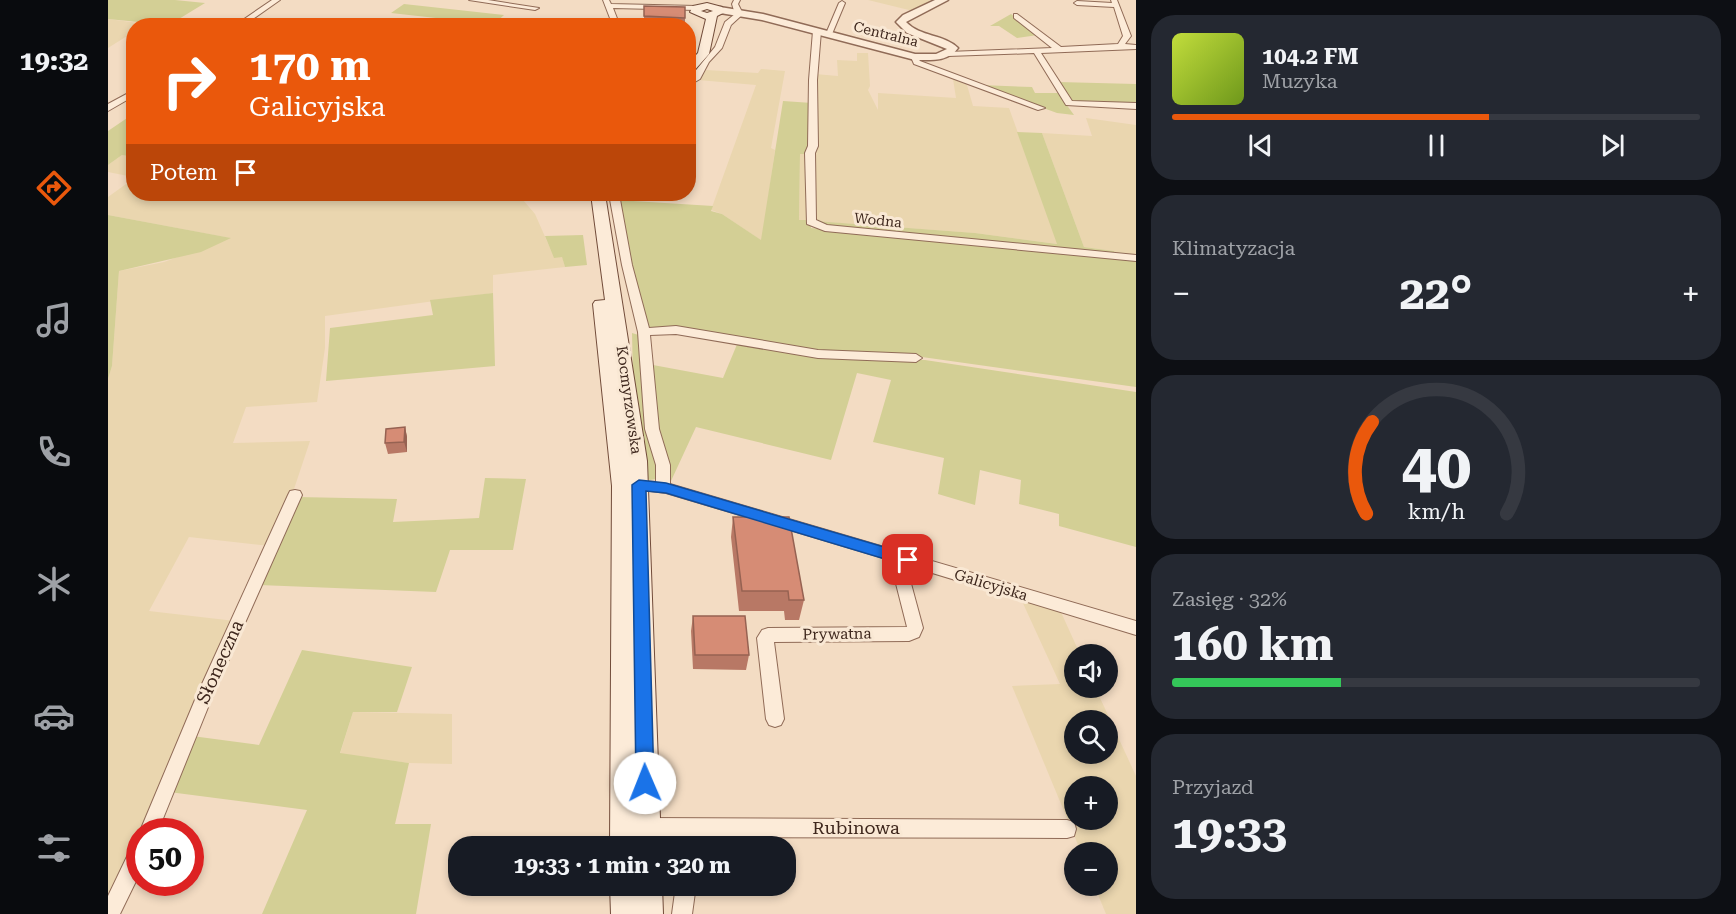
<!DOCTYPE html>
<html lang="pl">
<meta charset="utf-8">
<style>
:root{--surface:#171b24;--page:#242831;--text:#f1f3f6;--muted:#9ea1a6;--line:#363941;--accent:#ea580c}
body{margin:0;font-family:"Roboto Serif",serif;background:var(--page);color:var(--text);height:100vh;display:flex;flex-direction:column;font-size:22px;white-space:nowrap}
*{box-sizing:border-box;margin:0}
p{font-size:20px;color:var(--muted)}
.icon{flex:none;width:33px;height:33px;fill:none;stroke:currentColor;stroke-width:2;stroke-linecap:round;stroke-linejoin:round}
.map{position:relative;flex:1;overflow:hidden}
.drawer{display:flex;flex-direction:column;gap:15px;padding:15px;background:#0d0f14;width:600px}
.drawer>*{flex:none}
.banner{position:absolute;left:18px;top:18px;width:570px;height:183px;border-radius:24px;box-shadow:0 3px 9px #0003;background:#ea580c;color:#fff;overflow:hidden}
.tools{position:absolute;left:956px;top:644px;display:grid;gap:12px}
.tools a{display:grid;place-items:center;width:54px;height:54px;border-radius:50%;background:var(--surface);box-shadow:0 3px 9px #0003;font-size:30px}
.speed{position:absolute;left:18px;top:818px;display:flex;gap:12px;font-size:30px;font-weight:700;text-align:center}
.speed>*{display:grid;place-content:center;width:78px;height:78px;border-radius:50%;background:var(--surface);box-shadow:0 3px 9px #0003;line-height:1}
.speed .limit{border:9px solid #d22;background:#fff;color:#111}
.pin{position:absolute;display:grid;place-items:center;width:51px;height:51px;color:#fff;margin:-26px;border-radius:12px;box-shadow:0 3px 9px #0006}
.me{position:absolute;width:66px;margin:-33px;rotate:359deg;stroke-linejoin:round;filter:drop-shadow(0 0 4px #0008)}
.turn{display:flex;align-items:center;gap:21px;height:126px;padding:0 24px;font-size:27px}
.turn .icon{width:78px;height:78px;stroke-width:2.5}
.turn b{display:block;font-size:42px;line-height:51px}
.then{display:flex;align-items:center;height:57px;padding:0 24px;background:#0003;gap:12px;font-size:22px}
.big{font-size:45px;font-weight:700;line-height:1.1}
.drawer .tile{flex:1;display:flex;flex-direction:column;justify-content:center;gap:9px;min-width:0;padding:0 21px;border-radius:24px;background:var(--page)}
.drawer .dial{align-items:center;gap:0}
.dial svg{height:156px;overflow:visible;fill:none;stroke:var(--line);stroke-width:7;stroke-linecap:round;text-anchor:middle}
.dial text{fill:var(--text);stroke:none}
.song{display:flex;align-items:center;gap:18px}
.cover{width:72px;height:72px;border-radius:9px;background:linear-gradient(135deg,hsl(70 70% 55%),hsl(80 70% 35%))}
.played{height:6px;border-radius:3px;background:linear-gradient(90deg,var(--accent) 60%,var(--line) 60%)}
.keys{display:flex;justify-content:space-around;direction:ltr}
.heat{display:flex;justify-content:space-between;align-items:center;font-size:33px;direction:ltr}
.charge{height:9px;border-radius:4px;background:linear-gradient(90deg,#34c759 32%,var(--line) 0)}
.trip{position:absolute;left:340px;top:836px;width:348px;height:60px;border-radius:24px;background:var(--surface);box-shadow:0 3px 9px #0003;font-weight:700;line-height:60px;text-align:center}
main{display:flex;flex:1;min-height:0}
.tabs{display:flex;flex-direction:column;width:108px;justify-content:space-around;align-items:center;background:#090b0e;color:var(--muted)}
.tabs .icon{width:42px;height:42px}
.tabs .current{color:var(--accent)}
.tabs b{font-size:27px;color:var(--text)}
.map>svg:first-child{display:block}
</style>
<main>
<nav class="tabs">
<b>19:32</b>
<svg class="icon current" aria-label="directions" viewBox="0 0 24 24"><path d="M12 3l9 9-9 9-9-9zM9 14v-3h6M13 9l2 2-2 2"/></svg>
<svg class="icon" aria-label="music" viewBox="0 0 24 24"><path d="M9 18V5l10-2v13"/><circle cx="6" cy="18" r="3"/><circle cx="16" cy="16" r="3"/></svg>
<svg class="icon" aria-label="phone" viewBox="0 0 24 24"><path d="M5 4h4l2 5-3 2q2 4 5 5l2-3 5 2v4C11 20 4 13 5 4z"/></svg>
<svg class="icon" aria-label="climate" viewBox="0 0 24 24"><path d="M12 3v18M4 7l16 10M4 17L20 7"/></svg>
<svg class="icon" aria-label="car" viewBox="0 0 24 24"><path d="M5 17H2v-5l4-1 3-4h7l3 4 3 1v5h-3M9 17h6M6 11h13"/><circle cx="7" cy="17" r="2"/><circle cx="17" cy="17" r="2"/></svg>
<svg class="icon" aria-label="filters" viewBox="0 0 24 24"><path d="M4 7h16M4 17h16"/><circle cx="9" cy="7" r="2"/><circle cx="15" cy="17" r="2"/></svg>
</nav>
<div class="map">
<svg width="1028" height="914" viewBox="0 0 1028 914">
<rect width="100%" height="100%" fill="#f3dcc3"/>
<path fill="#ead6af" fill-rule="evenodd" d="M760 0H820L827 2 805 11Z
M0 19 46 25 26 26 25 38 19 36 0 48Z
M749 53H760L762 86 760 90 770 110V93L848 98 845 79 859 85 865 106 901 108 950 244 867 233 691 220 692 153H707V74L730 76 729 60 749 61Z
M653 69 677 71 663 148 667 150 654 241 614 214 603 210 648 85 590 80 598 70 650 73Z
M978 118 1028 125V257L1008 255 1006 251 976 247 934 133 984 136Z
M14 155 25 157V177L0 172V165Z
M25 179 26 194H242L269 198 325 196 315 194H410L427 214 446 257 454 256 457 267 385 275V293L217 316V348L209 402 138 407 125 443 202 441 184 495 162 546 81 537 41 611 127 621 37 831H32L31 845 2 914H0V379L4 366 11 271 56 262 122 238 0 215V197Z
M913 599 952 610 972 654H966V687H987L1028 776V914H998L986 885H999V852H973L904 686 952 684ZM966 720H999V753H966ZM966 786H999V819H966Z
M245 712 344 714V764L301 763 232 754Z"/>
<path fill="#d3cf95" d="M0 0H67L97 3 61 25 0 19Z
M296 4 396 15 385 25H329L337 19 283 13Z
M903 14 930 35 909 38 891 26H882Z
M950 82 1028 84V105L962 102Z
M872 85 924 87 927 93H950L966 115 949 113Z
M675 101 704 103V154H692L691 220H702L703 228 1028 259V387L814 357 711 352 541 328 521 266 509 200 605 206 603 211 614 214 653 240Z
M25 114V157L14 155 0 165V131Z
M909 132 934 133 976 247 1006 251 1008 255 713 226 707 221 867 233 949 244Z
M0 215 123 238 93 252 11 271 4 366 0 379Z
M475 235 479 265 457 267 454 257 446 258 437 236Z
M385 293 387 366 218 381 222 328 325 315 322 300Z
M524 333 534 336 544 451 551 474 548 479 542 480 537 477 525 379Z
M630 342 752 358 817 360 1028 392V547L951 526V514L911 504 913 480 872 470 867 505 830 494 836 458 765 442 783 380 749 373 723 460 588 427 563 481 547 429 545 365 615 378Z
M377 478 418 479 405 550H342L328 592 151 585 189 497 289 499 285 522 371 518Z
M194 650 304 667 289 712H245L232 753 301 763 287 824H323L308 914H154L199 810 61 792 84 736 151 745Z"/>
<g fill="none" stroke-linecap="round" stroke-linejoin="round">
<defs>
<path id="minor" d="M164 0H172L135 26H126Z
M361 0H380L431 8 427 10Z
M495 0H501L503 4 588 6 592 8 588 10 505 8 512 26H505Z
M626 0H632L630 4 635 14 623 25 614 48 601 62 592 79 580 86V80L607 47 617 22 627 14 624 4Z
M1003 0H1009L1023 36 1017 44 1028 45V49L933 53 964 101 1028 103V109L958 105 926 53 840 56 836 54 840 52 944 48 906 18V14H909L953 47 1010 44 1015 36 1006 7 969 5 966 3 969 1 1004 3Z
M734 1 737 3 724 34 717 36 731 3Z
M709 29 713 31 709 80 710 146 707 153 708 220 719 225 1028 255V261L717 231 699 224 697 153 700 146 701 80 705 31Z
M807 55 812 61 937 108 930 110 806 64 803 57Z
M26 90V96L0 111V104Z
M501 194H511L524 265 541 328 568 326 710 350 808 354 814 358 808 362 710 358 568 334 542 335 551 429 562 465V484L1028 621V635L798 565 815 628 811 637 801 641 666 642 676 719 673 725 667 727 661 725 658 719 649 638 654 630 660 628 799 627 782 560 558 493 526 489 524 485 526 481 548 482V465L537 429 530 332 514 265Z
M187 490 192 491 194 495 105 695 50 831H32L89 695 180 495 182 491Z
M538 818 959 820 966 822 968 829 966 836 959 838 587 837 589 846H569V836H538L531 834 529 827 531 820Z
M32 842V873L12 914H0V896L25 844Z
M568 885H588L584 914H564Z"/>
<path id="tertiary" d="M827 0H840L798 22C812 37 836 34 850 48 840 62 823 60 807 60L654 20 612 13 607 10 612 7 655 14 807 54H828L839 49 799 33 788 22 795 15Z"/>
<path id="secondary" d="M599 3 614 7 617 12 609 16 601 54 584 73 580 74V63L590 53 598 19 582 12 585 6ZM599 9 605 11 599 13 593 11Z
M483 194H497L539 461 553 846H502L504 486 485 304 487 301 497 300Z
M502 885H554L555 914H503Z"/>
</defs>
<use href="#minor" stroke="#906b57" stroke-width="2"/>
<use href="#tertiary" stroke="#906b57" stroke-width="3"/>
<use href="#secondary" stroke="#724c3a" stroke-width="2"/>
<use href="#minor" fill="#fcebd8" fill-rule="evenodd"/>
<use href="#tertiary" fill="#fcebd8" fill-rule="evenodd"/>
<use href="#secondary" fill="#fcebd8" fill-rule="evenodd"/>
</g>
<path fill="#b87865" d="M536 6 577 7V26H536Z
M297 427 299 437V452L280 454 277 443Z
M625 517 696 600 691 620H677L676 611H631L623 537Z
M585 616 641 655 638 670 585 669 583 631Z"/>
<path fill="#966252" d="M297 427 299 437V452L296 442Z"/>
<path fill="#d68c75" stroke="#966252" stroke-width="1.5" d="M536 6 577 7V18L536 16Z
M297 427 296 442 277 443 278 429Z
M625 517H681L696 600H681L680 591H634Z
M585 616H637L641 655H587Z"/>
<path fill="#1a73e8" stroke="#114b97" stroke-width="1.5" d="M531 480 558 483 800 554 805 555 807 560 805 564 800 566 558 493 538 491 546 783 544 789 537 791 531 789 528 783 524 485Z"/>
<g text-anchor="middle" stroke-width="6" stroke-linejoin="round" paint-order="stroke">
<g font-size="14" fill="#3e271d" stroke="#f9e8d4">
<text transform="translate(778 34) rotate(14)" y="5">Centralna</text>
<text transform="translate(770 220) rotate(6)" y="5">Wodna</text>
</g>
<g font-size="15" fill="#3e271d" stroke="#f9e8d4">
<text transform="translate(521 400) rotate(82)" y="5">Kocmyrzowska</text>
<text transform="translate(883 585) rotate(17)" y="5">Galicyjska</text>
<text transform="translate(729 634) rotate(-1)" y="5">Prywatna</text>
</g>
<g font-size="18" fill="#3e271d" stroke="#f9e8d4">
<text transform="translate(112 662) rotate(-66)" y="6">Słoneczna</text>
<text x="748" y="834">Rubinowa</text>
</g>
</g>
</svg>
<div class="tools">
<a><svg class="icon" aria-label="sound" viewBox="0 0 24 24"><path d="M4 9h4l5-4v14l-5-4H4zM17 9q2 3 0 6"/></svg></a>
<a><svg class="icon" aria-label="search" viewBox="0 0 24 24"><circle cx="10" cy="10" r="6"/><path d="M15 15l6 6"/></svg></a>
<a>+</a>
<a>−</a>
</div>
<div class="speed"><div class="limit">50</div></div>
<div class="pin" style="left:800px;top:560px;background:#d93025"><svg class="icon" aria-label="arrive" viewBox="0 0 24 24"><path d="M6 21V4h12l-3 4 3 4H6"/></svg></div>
<svg class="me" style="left:537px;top:783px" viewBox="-20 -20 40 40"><circle r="19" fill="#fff"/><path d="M0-13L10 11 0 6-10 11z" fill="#1a73e8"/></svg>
<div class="trip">19:33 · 1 min · 320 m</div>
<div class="banner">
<div class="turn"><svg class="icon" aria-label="right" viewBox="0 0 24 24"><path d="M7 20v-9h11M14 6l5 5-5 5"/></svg><div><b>170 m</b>Galicyjska</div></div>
<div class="then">Potem<svg class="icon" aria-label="arrive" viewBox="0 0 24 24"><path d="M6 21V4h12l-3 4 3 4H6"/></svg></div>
</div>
</div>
<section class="drawer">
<div class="tile">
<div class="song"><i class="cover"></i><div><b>104.2 FM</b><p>Muzyka</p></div></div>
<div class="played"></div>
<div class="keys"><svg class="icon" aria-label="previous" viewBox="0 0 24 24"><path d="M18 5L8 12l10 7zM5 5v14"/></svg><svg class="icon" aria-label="pause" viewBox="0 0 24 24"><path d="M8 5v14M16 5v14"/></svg><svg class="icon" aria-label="next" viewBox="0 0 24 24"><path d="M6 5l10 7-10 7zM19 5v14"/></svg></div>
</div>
<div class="tile"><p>Klimatyzacja</p>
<div class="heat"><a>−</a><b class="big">22°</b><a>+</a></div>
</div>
<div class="tile dial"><svg viewBox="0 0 100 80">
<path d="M14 69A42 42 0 1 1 86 69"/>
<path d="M14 69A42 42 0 0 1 17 22" stroke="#ea580c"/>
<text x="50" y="56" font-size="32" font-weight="700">40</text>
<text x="50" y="72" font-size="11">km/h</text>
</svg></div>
<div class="tile"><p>Zasięg · 32%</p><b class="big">160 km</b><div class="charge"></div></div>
<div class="tile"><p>Przyjazd</p><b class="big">19:33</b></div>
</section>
</main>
